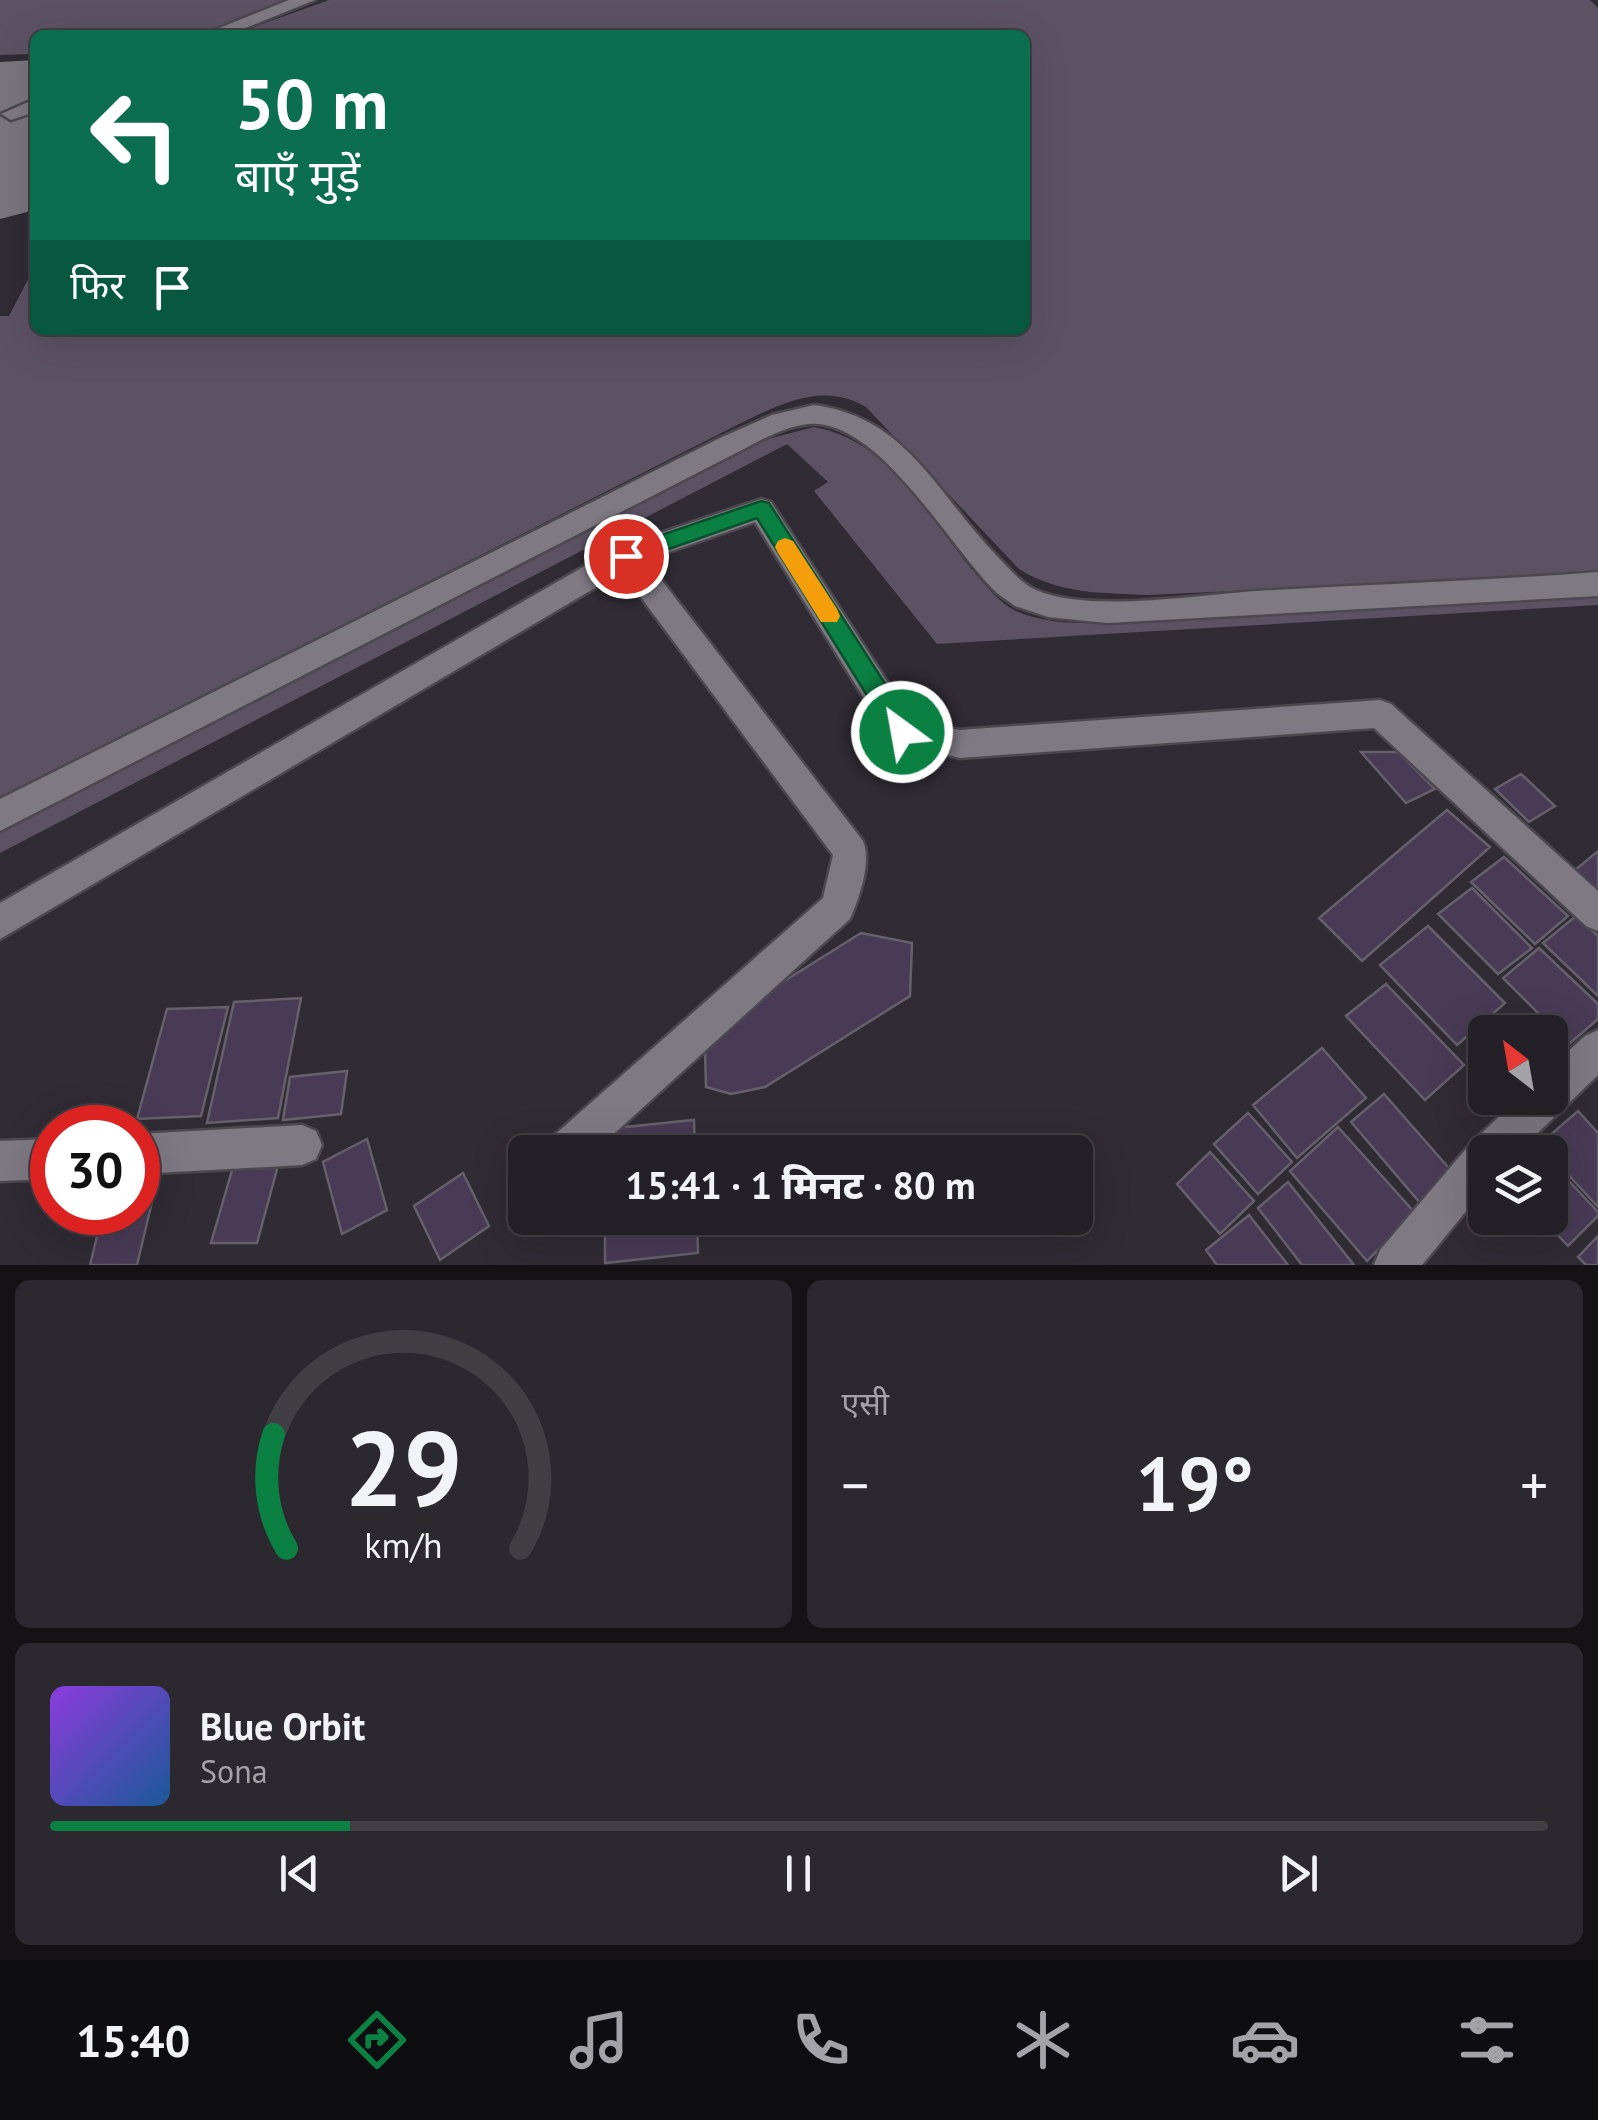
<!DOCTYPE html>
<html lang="hi">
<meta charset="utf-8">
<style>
:root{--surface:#242027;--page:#2c282f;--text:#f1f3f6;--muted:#a3a3a7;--line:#413e44;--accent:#0b8043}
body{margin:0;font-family:"PT Sans","Noto Sans Devanagari",sans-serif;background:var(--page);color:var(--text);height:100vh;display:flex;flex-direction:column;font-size:38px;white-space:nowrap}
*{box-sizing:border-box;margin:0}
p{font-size:32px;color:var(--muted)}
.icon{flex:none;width:55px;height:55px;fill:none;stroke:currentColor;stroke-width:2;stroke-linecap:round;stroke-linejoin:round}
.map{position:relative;height:1265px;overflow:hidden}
.drawer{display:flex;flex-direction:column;gap:15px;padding:15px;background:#141215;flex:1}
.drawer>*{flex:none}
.banner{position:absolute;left:30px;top:30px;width:1000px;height:305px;border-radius:15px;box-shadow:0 10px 40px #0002,0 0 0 2px var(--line);background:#0b6e4f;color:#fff;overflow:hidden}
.needle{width:65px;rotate:329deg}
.fabs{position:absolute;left:1468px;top:1015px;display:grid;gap:20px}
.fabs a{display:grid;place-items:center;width:100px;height:100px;border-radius:15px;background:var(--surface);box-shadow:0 10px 40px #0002,0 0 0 2px var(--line);font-size:50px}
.speed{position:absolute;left:30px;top:1105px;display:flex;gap:20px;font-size:50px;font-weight:700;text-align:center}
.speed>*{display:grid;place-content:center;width:130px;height:130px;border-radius:50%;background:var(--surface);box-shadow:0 10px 40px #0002,0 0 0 2px var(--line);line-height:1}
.speed .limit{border:15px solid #d22;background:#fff;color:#111}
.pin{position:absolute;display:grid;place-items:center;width:85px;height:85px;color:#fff;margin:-42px;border:5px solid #fff;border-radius:50%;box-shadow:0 2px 10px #0007}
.me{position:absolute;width:110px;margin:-55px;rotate:328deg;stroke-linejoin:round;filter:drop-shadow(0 0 8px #0008)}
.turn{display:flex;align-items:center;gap:35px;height:210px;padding:0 40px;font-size:45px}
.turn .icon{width:130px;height:130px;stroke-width:2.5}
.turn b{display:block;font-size:70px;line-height:85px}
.then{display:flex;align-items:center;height:95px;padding:0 40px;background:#0003;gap:20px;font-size:38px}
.big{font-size:75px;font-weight:800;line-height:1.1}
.drawer .tile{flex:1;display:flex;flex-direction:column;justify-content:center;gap:15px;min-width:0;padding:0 35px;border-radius:15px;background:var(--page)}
.drawer .dial{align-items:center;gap:0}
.dial svg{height:260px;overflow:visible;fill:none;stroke:var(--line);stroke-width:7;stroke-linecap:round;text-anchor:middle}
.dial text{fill:var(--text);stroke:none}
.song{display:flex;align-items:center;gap:30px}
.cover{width:120px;height:120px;border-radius:15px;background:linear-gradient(135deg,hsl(270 70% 55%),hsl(210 70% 35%))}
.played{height:10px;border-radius:5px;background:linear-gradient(90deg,var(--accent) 20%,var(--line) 20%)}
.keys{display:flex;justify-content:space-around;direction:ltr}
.heat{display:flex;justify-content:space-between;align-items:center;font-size:55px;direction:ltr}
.drawer .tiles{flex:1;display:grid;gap:15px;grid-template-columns:1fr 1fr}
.tile:last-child{grid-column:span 2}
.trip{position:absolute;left:508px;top:1135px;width:585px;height:100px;border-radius:15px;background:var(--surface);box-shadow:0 10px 40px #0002,0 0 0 2px var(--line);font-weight:800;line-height:100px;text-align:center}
.dock{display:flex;height:160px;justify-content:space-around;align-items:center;background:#0e0d10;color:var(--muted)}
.dock .icon{width:70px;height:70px}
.dock .active{color:var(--accent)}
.dock b{font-size:45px;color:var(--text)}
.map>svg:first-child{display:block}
</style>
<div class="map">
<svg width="1598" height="1265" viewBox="0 0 1598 1265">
<rect width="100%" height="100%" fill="#302b34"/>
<path fill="#5c5264" d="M0 0H289L195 35H35V54L0 55Z
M329 0H1590L1598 8V574L1148 595C1101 593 1059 594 1019 569L866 407C823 381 780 404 739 424L0 799V316H9L35 266V330H1025V35H232Z
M814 427C892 441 928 519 976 574 987 587 1000 603 1016 611 1048 625 1082 623 1116 623L1598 595V605L937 644 814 491 828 482 787 444 0 853V830L768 439Z"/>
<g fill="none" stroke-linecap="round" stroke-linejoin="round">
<path fill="#7a767e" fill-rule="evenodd" d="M0 84 25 90 35 100V201L27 212 0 219Z"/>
<path fill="#7a767e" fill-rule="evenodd" d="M35 60V166L0 168V62Z"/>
</g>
<path fill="#493a55" stroke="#66606a" stroke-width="2.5" d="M1361 752H1398L1435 789 1406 803Z
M1521 774 1555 806 1529 822 1495 789Z
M1447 810 1490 847 1362 961 1319 918Z
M1598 851V901L1569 875Z
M1504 857 1568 916 1535 944 1471 882Z
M1472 888 1532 948 1498 974 1438 914Z
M1576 916 1598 936V996L1543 943Z
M1428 926 1505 1003 1457 1045 1380 965Z
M861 933 912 943 910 996 765 1087 731 1094 706 1087 705 1051 743 1007Z
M1539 948 1598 1004V1019L1569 1044 1503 978Z
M1386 984 1464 1065 1425 1100 1346 1016Z
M301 998 278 1118 207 1123 234 1002Z
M228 1007 201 1116 137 1119 167 1009Z
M1322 1048 1366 1098 1297 1158 1253 1105Z
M347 1071 341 1114 283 1120 290 1077Z
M1384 1094 1455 1175 1421 1204 1351 1122Z
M1578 1111 1598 1133V1207L1540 1144Z
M1248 1113 1292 1162 1258 1194 1214 1144Z
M694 1120 695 1152H606V1129Z
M1338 1127 1415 1213 1367 1261 1290 1171Z
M367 1139 387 1210 342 1234 323 1162Z
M1210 1152 1254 1201 1220 1234 1177 1184Z
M235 1160 279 1162 257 1243H211Z
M1550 1161 1598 1212V1216L1568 1246 1542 1218H1550Z
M463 1173 489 1226 440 1260 414 1206Z
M1288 1182 1354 1265H1302L1258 1208Z
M152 1202 137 1265H90L103 1212H138V1203Z
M1249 1215 1288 1265H1217L1206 1250Z
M605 1218H697L698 1253 605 1263Z
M1598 1236V1265H1586L1578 1257Z"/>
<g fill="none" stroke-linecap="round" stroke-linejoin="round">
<defs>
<path id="minor" d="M289 0H315L228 35H202Z
M35 99V112L11 120 1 114Z
M814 405C907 417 937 494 996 555 1008 567 1020 583 1036 590 1089 613 1197 595 1256 591 1370 584 1484 581 1598 572V596L1107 623 1048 617 1015 606 997 593C950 548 878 418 809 424 784 426 760 441 738 452L0 831V799L720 438 772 415Z
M761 499 771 502 912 720 960 730 1380 700 1391 704 1598 891V931L1586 926 1374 728 960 758 891 742 755 522 646 560 863 841C872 862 859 898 850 919L594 1152H545L551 1138 823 898 833 855 622 572 0 939V903L616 548Z
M1598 1030V1075L1518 1152H1485V1188L1422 1265H1374L1380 1250 1471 1143 1519 1098H1550V1068L1585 1036Z
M302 1125 316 1131 322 1145 316 1159 302 1165 138 1174V1134Z
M52 1139V1179L0 1181V1141Z"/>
</defs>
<use href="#minor" stroke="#4d4850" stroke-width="5"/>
<use href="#minor" fill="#7f7984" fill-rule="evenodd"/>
</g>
<path fill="#0b8043" stroke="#07532c" stroke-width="2.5" d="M761 501 769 503 911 724 914 732 911 739 902 742 894 739 757 518 626 564 615 556 618 550Z"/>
<path fill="#f59e0b" d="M785 538 793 541 837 609 840 616 837 622H821L778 553 775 547 778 541Z"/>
</svg>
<div class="fabs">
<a><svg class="needle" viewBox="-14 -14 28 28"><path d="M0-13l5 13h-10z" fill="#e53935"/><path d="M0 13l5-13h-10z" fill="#a3a3a7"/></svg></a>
<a><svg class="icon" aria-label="layers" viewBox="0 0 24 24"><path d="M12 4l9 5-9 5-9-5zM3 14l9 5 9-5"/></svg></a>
</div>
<div class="speed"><div class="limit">30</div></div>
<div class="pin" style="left:626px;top:556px;background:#d93025"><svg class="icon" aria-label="arrive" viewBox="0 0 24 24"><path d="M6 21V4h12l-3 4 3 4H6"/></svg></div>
<svg class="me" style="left:902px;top:732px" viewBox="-20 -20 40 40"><circle r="17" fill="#0b8043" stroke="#fff" stroke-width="3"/><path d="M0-11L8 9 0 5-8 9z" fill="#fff"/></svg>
<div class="trip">15:41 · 1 मिनट · 80 m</div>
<div class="banner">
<div class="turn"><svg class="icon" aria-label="left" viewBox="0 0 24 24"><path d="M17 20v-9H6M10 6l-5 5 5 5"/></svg><div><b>50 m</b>बाएँ मुड़ें</div></div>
<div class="then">फिर<svg class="icon" aria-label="arrive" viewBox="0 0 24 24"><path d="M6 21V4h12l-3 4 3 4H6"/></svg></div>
</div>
</div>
<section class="drawer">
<div class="tiles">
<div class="tile dial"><svg viewBox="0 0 100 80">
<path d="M14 69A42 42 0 1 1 86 69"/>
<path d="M14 69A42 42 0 0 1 10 34" stroke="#0b8043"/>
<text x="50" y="56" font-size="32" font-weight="700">29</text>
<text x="50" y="72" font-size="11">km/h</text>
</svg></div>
<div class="tile"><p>एसी</p>
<div class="heat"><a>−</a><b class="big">19°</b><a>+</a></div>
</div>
<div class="tile">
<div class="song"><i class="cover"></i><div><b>Blue Orbit</b><p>Sona</p></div></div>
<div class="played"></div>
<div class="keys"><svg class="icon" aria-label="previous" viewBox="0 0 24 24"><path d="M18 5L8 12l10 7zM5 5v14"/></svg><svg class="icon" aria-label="pause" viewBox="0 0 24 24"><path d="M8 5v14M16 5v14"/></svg><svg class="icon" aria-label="next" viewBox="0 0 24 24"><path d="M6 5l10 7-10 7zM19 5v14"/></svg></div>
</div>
</div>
</section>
<nav class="dock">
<b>15:40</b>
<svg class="icon active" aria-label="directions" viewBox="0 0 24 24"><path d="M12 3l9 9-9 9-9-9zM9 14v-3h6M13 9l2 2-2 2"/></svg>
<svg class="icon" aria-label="music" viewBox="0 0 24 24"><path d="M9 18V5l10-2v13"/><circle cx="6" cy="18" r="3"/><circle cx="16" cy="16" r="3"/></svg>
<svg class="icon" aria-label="phone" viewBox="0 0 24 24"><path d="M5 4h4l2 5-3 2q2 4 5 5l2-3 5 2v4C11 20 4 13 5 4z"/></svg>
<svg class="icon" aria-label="climate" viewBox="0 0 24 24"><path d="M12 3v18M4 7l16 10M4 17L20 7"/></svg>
<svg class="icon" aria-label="car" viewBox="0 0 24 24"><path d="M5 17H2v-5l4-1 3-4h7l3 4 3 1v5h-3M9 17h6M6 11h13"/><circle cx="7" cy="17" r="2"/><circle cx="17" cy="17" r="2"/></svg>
<svg class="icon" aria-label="filters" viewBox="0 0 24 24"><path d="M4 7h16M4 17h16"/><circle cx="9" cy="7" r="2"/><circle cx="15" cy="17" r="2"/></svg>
</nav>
